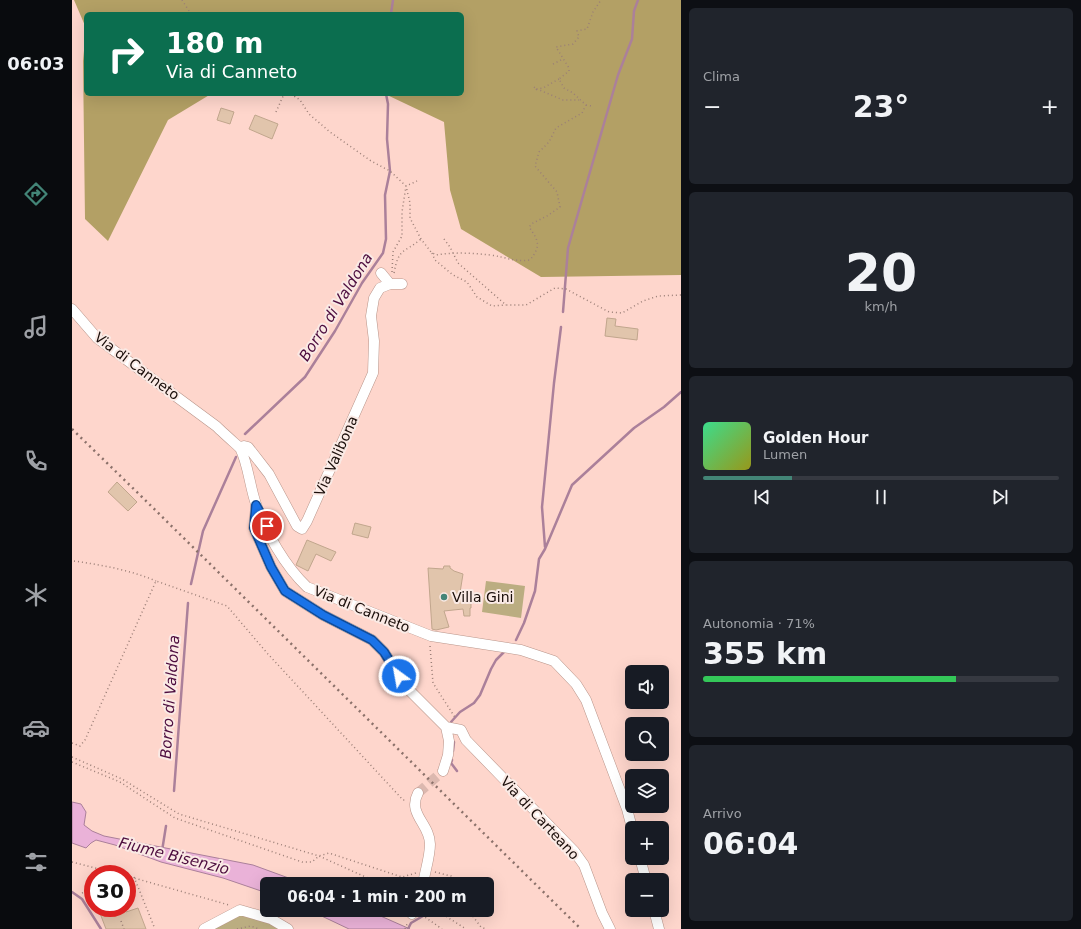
<!DOCTYPE html>
<html lang="it">
<meta charset="utf-8">
<style>
:root{--surface:#171b24;--page:#20242c;--text:#f1f3f6;--muted:#9ea1a6;--line:#363941;--accent:#438577}
body{margin:0;font-family:"DejaVu Sans",sans-serif;background:var(--page);color:var(--text);height:100vh;display:flex;flex-direction:column;font-size:15px;white-space:nowrap}
*{box-sizing:border-box;margin:0}
p{font-size:13px;color:var(--muted)}
.icon{flex:none;width:22px;height:22px;fill:none;stroke:currentColor;stroke-width:2;stroke-linecap:round;stroke-linejoin:round}
.map{position:relative;flex:1;overflow:hidden}
.panel{display:flex;flex-direction:column;gap:8px;padding:8px;background:#0d0f14;width:400px}
.panel>*{flex:none}
.hud{position:absolute;left:12px;top:12px;width:380px;height:84px;border-radius:6px;box-shadow:0 4px 16px #0002;background:#0b6e4f;color:#fff;overflow:hidden}
.buttons{position:absolute;left:553px;top:665px;display:grid;gap:8px}
.buttons a{display:grid;place-items:center;width:44px;height:44px;border-radius:6px;background:var(--surface);box-shadow:0 4px 16px #0002;font-size:20px}
.speed{position:absolute;left:12px;top:865px;display:flex;gap:8px;font-size:20px;font-weight:700;text-align:center}
.speed>*{display:grid;place-content:center;width:52px;height:52px;border-radius:50%;background:var(--surface);box-shadow:0 4px 16px #0002;line-height:1}
.speed .limit{border:6px solid #d22;background:#fff;color:#111}
.pin{position:absolute;display:grid;place-items:center;width:34px;height:34px;color:#fff;margin:-17px;border:2px solid #fff;border-radius:50%;box-shadow:0 1px 4px #0007}
.me{position:absolute;width:44px;margin:-22px;rotate:328deg;stroke-linejoin:round;filter:drop-shadow(0 0 3px #0008)}
.turn{display:flex;align-items:center;gap:14px;height:84px;padding:0 16px;font-size:18px}
.turn .icon{width:52px;height:52px;stroke-width:2.5}
.turn b{display:block;font-size:28px;line-height:34px}
.big{font-size:30px;font-weight:800;line-height:1.1}
.panel .card{flex:1;display:flex;flex-direction:column;justify-content:center;gap:6px;min-width:0;padding:0 14px;border-radius:6px;background:var(--page)}
.panel .dial{align-items:center;gap:0}
.dial b{font-size:52px;line-height:1}
.song{display:flex;align-items:center;gap:12px}
.cover{width:48px;height:48px;border-radius:6px;background:linear-gradient(135deg,hsl(150 70% 55%),hsl(60 70% 35%))}
.played{height:4px;border-radius:2px;background:linear-gradient(90deg,var(--accent) 25%,var(--line) 25%)}
.keys{display:flex;justify-content:space-around;direction:ltr}
.heat{display:flex;justify-content:space-between;align-items:center;font-size:22px;direction:ltr}
.charge{height:6px;border-radius:3px;background:linear-gradient(90deg,#34c759 71%,var(--line) 0)}
.trip{position:absolute;left:188px;top:877px;width:234px;height:40px;border-radius:6px;background:var(--surface);box-shadow:0 4px 16px #0002;font-weight:800;line-height:40px;text-align:center}
main{display:flex;flex:1;min-height:0}
.tab-bar{display:flex;flex-direction:column;width:72px;justify-content:space-around;align-items:center;background:#090b0e;color:var(--muted)}
.tab-bar .icon{width:28px;height:28px}
.tab-bar .current{color:var(--accent)}
.tab-bar b{font-size:18px;color:var(--text)}
.map>svg:first-child{display:block}
</style>
<main>
<nav class="tab-bar">
<b>06:03</b>
<svg class="icon current" aria-label="directions" viewBox="0 0 24 24"><path d="M12 3l9 9-9 9-9-9zM9 14v-3h6M13 9l2 2-2 2"/></svg>
<svg class="icon" aria-label="music" viewBox="0 0 24 24"><path d="M9 18V5l10-2v13"/><circle cx="6" cy="18" r="3"/><circle cx="16" cy="16" r="3"/></svg>
<svg class="icon" aria-label="phone" viewBox="0 0 24 24"><path d="M5 4h4l2 5-3 2q2 4 5 5l2-3 5 2v4C11 20 4 13 5 4z"/></svg>
<svg class="icon" aria-label="climate" viewBox="0 0 24 24"><path d="M12 3v18M4 7l16 10M4 17L20 7"/></svg>
<svg class="icon" aria-label="car" viewBox="0 0 24 24"><path d="M5 17H2v-5l4-1 3-4h7l3 4 3 1v5h-3M9 17h6M6 11h13"/><circle cx="7" cy="17" r="2"/><circle cx="17" cy="17" r="2"/></svg>
<svg class="icon" aria-label="filters" viewBox="0 0 24 24"><path d="M4 7h16M4 17h16"/><circle cx="9" cy="7" r="2"/><circle cx="15" cy="17" r="2"/></svg>
</nav>
<div class="map">
<svg width="609" height="929" viewBox="0 0 609 929">
<rect width="100%" height="100%" fill="#fed6cc"/>
<path fill="#bbad81" d="M414 581 453 586 449 618 410 612Z
M171 914 197 923 208 929H141Z"/>
<path fill="#b3a065" d="M2 0H609V275L469 277 389 229 378 190 372 122 313 94H390V14H14V28Z
M14 29V94H139L96 120 36 241 13 219 11 61Z"/>
<path fill="#eab2d8" stroke="#ab809a" d="M0 802 9 804 14 812 12 825 20 831 32 836 181 865 233 884H195V893L151 878 89 862 43 845 24 840 19 843 14 848 0 843Z
M237 910H295L338 929H277Z"/>
<g fill="none" stroke-linecap="round" stroke-linejoin="round">
<path stroke="#ab809a" stroke-width="2.5" d="M319 14 321 0
M491 312 496 248 546 75 560 39 562 11 566 0
M173 434 233 377 263 331 290 283 311 253 314 239 313 195 318 171 315 139 316 104 314 94
M473 547 470 507 482 383 489 327
M119 584 131 531 164 457
M444 640 452 623 463 591 467 559 473 549 500 485 562 428 592 407 609 392
M379 722 388 712 402 703 408 695 419 669 424 660 434 650
M381 751 382 742
M380 760 379 763 385 771
M102 791 116 603
M90 851 94 826
M0 892 10 899 29 929
M336 929 339 923 351 916"/>
</g>
<path fill="#e1c5ac" stroke="#c1a68d" d="M149 108 162 112 158 124 145 120Z
M183 115 206 124 200 139 177 129Z
M535 318 544 319 543 326 566 329 565 340 533 336Z
M45 482 65 502 56 511 36 492Z
M283 523 299 527 296 538 280 534Z
M235 540 264 552 259 561 244 554 236 571 224 565Z
M372 566H378V568L382 571 391 574 387 599H399V608H398V616H392L391 609 372 611 377 627 364 630 360 629 356 568 371 569Z
M26 908H53L54 912 66 908 74 929H34Z"/>
<g fill="none" stroke-linecap="round" stroke-linejoin="round">
<path stroke="#dcb8af" stroke-width="10" stroke-dasharray="10 5" stroke-linecap="butt" d="M346 793 371 771"/>
<defs>
<path id="minor" d="M309 273 318 284H330
M0 309 25 338 144 426C148 430 167 447 168 448 176 463 178 488 184 504 194 533 213 566 235 587L359 636 449 650 482 661 504 684 514 700 555 809 560 828
M168 447 172 446 176 447 197 474 225 526 230 529 235 521 301 373 302 341 299 316 302 298 308 288 318 284
M184 505 182 528 199 567 213 591 251 615 300 640 312 652 335 688 374 727 377 741 376 755 371 771
M374 727 389 730 394 740 502 851 512 865 530 913 538 929
M346 793C335 814 358 824 358 844 358 857 353 871 351 884
M568 858 574 880
M582 910 587 929
M340 914 342 910
M132 929 168 910 199 919 216 929"/>
</defs>
<use href="#minor" stroke="#b9958a" stroke-width="11"/>
<path stroke="#9b7f77" stroke-width="1.5" stroke-dasharray="1 3" stroke-linecap="butt" d="M110 0 119 14
M481 64 491 59
M487 79 471 88 465 89 491 100H507
M462 87 465 89 462 92
M219 94 228 100 237 114 258 132 299 161 318 171 334 186 338 203V218L349 239 359 252 364 255C381 252 400 253 418 255 434 257 441 262 458 260 469 246 467 241 457 227L461 223 475 216 488 207 485 192 463 166 467 152 477 142 484 128 510 113 514 105 501 93 492 88 487 79 497 71V68L484 47 501 44 507 37 505 31 515 29 521 12 529 0
M514 105 520 106
M204 112 212 94
M372 239 378 247 386 263 434 305H454L483 288 494 289 537 312 550 313 571 301 586 296 609 295
M360 253 363 260 381 275 395 282 405 297 420 306 434 305
M320 272 321 252 330 236V212L334 186 345 181
M322 273C327 247 331 254 349 239
M2 561C30 565 58 570 84 581
M358 646 361 683 384 719
M0 743 8 746 13 740 84 581 155 606 195 653 331 800H335
M0 757 50 779 107 814 247 856 309 884
M0 762 48 782 103 818 230 862H240L247 856 257 853 330 877 344 873
M0 862 46 874
M363 872 379 876 385 884
M55 876 157 905
M62 877 83 929
M10 893 21 888
M364 910 394 929
M396 910 409 927 414 929
M350 915 370 929
M49 921 52 929
M165 929 179 926 187 929
M333 929 336 922"/>
<use href="#minor" stroke="#fff" stroke-width="10"/>
<path stroke="#8b716a" stroke-width="2.5" stroke-dasharray="2 4" stroke-linecap="butt" d="M0 429 70 497 509 929"/>
</g>
<g fill="none" stroke-linecap="round" stroke-linejoin="round">
<defs>
<path id="route" d="M195 526 184 505 182 528 199 567 213 591 251 615 300 640 312 652 327 676"/>
</defs>
<use href="#route" stroke="#114b97" stroke-width="10"/>
<use href="#route" stroke="#1a73e8" stroke-width="7"/>
</g>
<circle fill="#438577" stroke="#faeae5" stroke-width="1.5" cx="372" cy="597" r="4"/>
<g text-anchor="middle" stroke-width="4" stroke-linejoin="round" paint-order="stroke">
<g font-size="14" fill="#190d09" stroke="#faeae5">
<text transform="translate(65 366) rotate(37)" y="5">Via di Canneto</text>
<text transform="translate(264 456) rotate(-66)" y="5">Via Valibona</text>
<text transform="translate(290 609) rotate(22)" y="5">Via di Canneto</text>
<text transform="translate(468 818) rotate(47)" y="5">Via di Carteano</text>
</g>
<g font-size="14" fill="#190d09" stroke="#faeae5" text-anchor="start">
<text x="380" y="602">Villa Gini</text>
</g>
<g font-size="15" font-style="italic" fill="#4c0c3e" stroke="#faeae5">
<text transform="translate(264 307) rotate(-58)" y="5">Borro di Valdona</text>
<text transform="translate(98 697) rotate(-86)" y="5">Borro di Valdona</text>
<text transform="translate(102 856) rotate(14)" y="5">Fiume Bisenzio</text>
</g>
</g>
</svg>
<div class="buttons">
<a><svg class="icon" aria-label="sound" viewBox="0 0 24 24"><path d="M4 9h4l5-4v14l-5-4H4zM17 9q2 3 0 6"/></svg></a>
<a><svg class="icon" aria-label="search" viewBox="0 0 24 24"><circle cx="10" cy="10" r="6"/><path d="M15 15l6 6"/></svg></a>
<a><svg class="icon" aria-label="layers" viewBox="0 0 24 24"><path d="M12 4l9 5-9 5-9-5zM3 14l9 5 9-5"/></svg></a>
<a>+</a>
<a>−</a>
</div>
<div class="speed"><div class="limit">30</div></div>
<div class="pin" style="left:195px;top:526px;background:#d93025"><svg class="icon" aria-label="arrive" viewBox="0 0 24 24"><path d="M6 21V4h12l-3 4 3 4H6"/></svg></div>
<svg class="me" style="left:327px;top:676px" viewBox="-20 -20 40 40"><circle r="17" fill="#1a73e8" stroke="#fff" stroke-width="3"/><path d="M0-11L8 9 0 5-8 9z" fill="#fff"/></svg>
<div class="trip">06:04 · 1 min · 200 m</div>
<div class="hud">
<div class="turn"><svg class="icon" aria-label="right" viewBox="0 0 24 24"><path d="M7 20v-9h11M14 6l5 5-5 5"/></svg><div><b>180 m</b>Via di Canneto</div></div>
</div>
</div>
<section class="panel">
<div class="card"><p>Clima</p>
<div class="heat"><a>−</a><b class="big">23°</b><a>+</a></div>
</div>
<div class="card dial"><b>20</b><p>km/h</p></div>
<div class="card">
<div class="song"><i class="cover"></i><div><b>Golden Hour</b><p>Lumen</p></div></div>
<div class="played"></div>
<div class="keys"><svg class="icon" aria-label="previous" viewBox="0 0 24 24"><path d="M18 5L8 12l10 7zM5 5v14"/></svg><svg class="icon" aria-label="pause" viewBox="0 0 24 24"><path d="M8 5v14M16 5v14"/></svg><svg class="icon" aria-label="next" viewBox="0 0 24 24"><path d="M6 5l10 7-10 7zM19 5v14"/></svg></div>
</div>
<div class="card"><p>Autonomia · 71%</p><b class="big">355 km</b><div class="charge"></div></div>
<div class="card"><p>Arrivo</p><b class="big">06:04</b></div>
</section>
</main>
